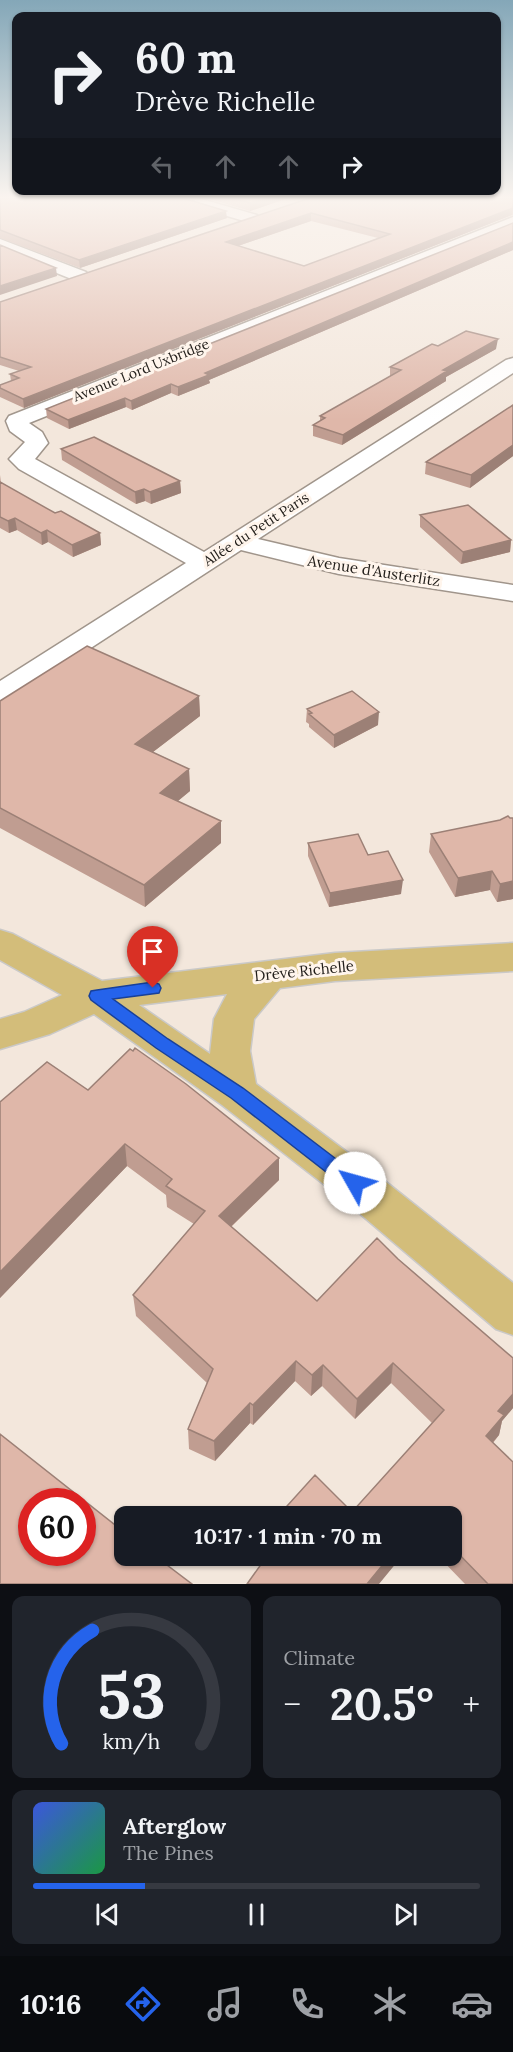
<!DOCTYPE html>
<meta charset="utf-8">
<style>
:root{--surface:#171b24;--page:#20242c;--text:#f1f3f6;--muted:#9ea1a6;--line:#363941;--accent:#2563eb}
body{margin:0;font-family:Lora,serif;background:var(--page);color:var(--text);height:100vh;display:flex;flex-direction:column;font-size:22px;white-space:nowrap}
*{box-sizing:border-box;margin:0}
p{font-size:20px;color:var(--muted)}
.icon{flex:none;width:33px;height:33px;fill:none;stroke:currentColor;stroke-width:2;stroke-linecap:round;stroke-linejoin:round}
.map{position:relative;height:1584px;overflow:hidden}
.panel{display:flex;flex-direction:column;gap:12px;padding:12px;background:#0d0f14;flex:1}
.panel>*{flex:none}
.guide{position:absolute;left:12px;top:12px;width:489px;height:183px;border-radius:12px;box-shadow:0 2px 4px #0004;background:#171b24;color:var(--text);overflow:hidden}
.speed{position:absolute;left:18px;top:1488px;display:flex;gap:12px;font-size:30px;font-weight:700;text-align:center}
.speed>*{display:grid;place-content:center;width:78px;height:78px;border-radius:50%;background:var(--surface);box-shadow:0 2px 4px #0004;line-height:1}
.speed .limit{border:9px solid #d22;background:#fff;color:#111}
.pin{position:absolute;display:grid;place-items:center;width:51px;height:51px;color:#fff;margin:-62px -26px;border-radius:50% 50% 50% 0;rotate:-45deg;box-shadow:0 0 6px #0007}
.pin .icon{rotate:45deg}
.me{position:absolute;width:66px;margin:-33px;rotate:308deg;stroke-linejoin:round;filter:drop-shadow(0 0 4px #0008)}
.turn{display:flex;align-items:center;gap:21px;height:126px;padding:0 24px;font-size:27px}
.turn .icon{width:78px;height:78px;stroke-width:2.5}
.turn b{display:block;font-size:42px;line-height:51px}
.lanes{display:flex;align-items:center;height:57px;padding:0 24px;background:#0003;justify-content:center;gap:30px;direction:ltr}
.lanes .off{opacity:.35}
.big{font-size:45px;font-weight:800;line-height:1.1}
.panel .card{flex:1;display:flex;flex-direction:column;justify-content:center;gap:9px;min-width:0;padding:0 21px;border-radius:12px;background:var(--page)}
.panel .dial{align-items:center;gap:0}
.dial svg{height:156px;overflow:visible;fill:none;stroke:var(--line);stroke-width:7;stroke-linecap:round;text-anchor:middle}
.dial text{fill:var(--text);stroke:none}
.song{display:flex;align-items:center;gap:18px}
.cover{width:72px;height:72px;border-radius:9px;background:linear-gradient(135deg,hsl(230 70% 55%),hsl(140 70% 35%))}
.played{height:6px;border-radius:3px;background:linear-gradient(90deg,var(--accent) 25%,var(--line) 25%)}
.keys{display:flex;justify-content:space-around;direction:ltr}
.heat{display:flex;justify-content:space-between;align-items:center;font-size:33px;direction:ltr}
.panel .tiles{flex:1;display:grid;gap:12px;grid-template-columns:1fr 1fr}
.card:last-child{grid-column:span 2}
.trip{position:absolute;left:114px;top:1506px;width:348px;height:60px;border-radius:12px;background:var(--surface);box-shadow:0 2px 4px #0004;font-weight:800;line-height:60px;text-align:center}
.tab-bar{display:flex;height:96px;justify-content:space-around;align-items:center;background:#090b0e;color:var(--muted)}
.tab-bar .icon{width:42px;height:42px}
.tab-bar .current{color:var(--accent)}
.tab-bar b{font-size:27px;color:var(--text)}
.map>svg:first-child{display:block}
</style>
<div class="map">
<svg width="513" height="1584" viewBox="0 0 513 1584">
<rect width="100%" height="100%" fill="#f3e7dc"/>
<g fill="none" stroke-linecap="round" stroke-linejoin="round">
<defs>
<path id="minor" d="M173 198H198L257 215 259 218 251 223 176 201Z
M513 217V228L29 423 42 432 48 443 35 459 204 552 506 360 513 358V373L258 539 339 558 513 585V601L339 574 241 550 11 700 0 703V681L186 563 19 469 9 459 25 442 10 431 6 421 9 416Z
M0 239 86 272 89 276 86 280H74L0 250Z"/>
<path id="major" d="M0 930 13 934 102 981 335 953 513 943V971L335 981 280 988 254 1019 250 1051 256 1084 371 1170 513 1283V1335L496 1329 339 1196 222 1105 94 1014 50 1034 0 1049V1019L24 1012 62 995 0 960ZM227 994 214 1019 210 1054 139 1005Z"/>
</defs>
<use href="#minor" stroke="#a0958b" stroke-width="3"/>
<use href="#major" stroke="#cac9c8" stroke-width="3"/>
<use href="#minor" fill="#fff" fill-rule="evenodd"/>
<use href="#major" fill="#d3bd7a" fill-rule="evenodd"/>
</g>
<path fill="#c09d91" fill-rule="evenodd" d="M0 198 227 218 80 268 0 238Z
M206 198H288L250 211Z
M310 198H513V215H512L24 408 0 397V385L11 381 10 374 19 371 0 365V302ZM311 221 378 238 304 266 238 246Z
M513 223V250L209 380 210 383 178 396 171 393 132 410 126 407 69 429 47 418 46 409Z
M438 346 496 349 446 377V381L342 445 313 436V425L320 421V416L390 376V367Z
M513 405V456L470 488 425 474 426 462Z
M61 449 180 481 181 493 151 504 145 501 136 504 62 460Z
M0 475 1 483 55 513 100 533 101 545 73 557 48 542 42 545 17 530 9 533 0 528Z
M420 515 511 540 510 552 461 564 420 527Z
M199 696 200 716 153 752 189 769 190 791 178 801 221 843 145 907 0 828V701Z
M307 709 378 725 334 748 309 727V724L306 722Z
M513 818V899L497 902 490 890 455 897 429 852 431 834Z
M308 843 401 894 329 907 308 856Z
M88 1090 279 1180 231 1227 317 1301 398 1259 513 1358V1408L502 1421 499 1435 493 1443 513 1584H465L438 1556H452V1516H278L352 1512 432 1423 391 1383 355 1419 322 1386 311 1396 295 1381 253 1425 250 1423 215 1461 189 1449 188 1429 207 1383 136 1316 133 1295 194 1224 167 1207 166 1195 127 1166 0 1298V1102Z"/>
<path fill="#9c8076" d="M266 198H288L250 211V203Z
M513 208 512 215 24 408 23 399Z
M226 211 227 218 80 268 79 260Z
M311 213V221L226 250V242Z
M513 242V250L209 380 210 383 178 396V387L205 373Z
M56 268 57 276 0 295V286Z
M498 339 496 349 446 377V381L342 445 343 435 443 370Z
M171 384V393L132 410 131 401Z
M125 398 126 407 69 429 68 420Z
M513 445V456L470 488 471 475Z
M180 481 181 493 151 504 150 492Z
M144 489 145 501 136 504 135 492Z
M15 518 17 530 9 533 8 521Z
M47 530 48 542 42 545 41 533Z
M100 533 101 545 73 557 72 545Z
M511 540 510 552 461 564 463 552Z
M199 696 200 716 136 765 135 744Z
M379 712 378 725 334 748V735Z
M189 769 190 791 162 814 160 793Z
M221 821V843L145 907 144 885Z
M492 871 490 890 455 897 458 878Z
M403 880 401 894 329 907 330 893Z
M513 881V899L497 902 500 884Z
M125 1144 127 1166 0 1298V1272Z
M279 1158V1180L220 1237 219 1216Z
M296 1361 295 1381 253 1425V1405Z
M393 1363 391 1383 355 1419 357 1399Z
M323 1365 322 1386 311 1396 312 1375Z
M513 1394V1408L502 1421 499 1435 481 1456 486 1436 498 1411Z
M250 1403V1423L215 1461 214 1441Z
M390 1556H402L379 1584H367Z"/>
<path fill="#dfb7a9" stroke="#9c8076" stroke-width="1.5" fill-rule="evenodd" d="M0 198H183L226 211 79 260 0 230Z
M231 198H266L250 203Z
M310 198H513V208L23 399 0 388V385L19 378 10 374 31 367 0 357V302ZM311 213 390 234 304 266 226 242Z
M513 223V242L205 373 209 375 178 387 171 384 131 401 125 398 68 420 46 409Z
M0 245 56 268 0 286Z
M466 331 498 339 443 370 447 371 343 435 313 425 325 418 320 416 401 370 390 367 432 344 438 346Z
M513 405V445L471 475 426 462Z
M94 437 180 481 150 492 144 489 135 492 61 449Z
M0 482 55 513 61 511 100 533 72 545 47 530 41 533 15 518 8 521 0 517Z
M468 505 511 540 463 552 420 515Z
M87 646 199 696 135 744 189 769 160 793 221 821 144 885 0 808V701Z
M352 691 379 712 334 735 309 714 312 713 307 709Z
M508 816 510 818H513V881L500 884 492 871 458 878 431 834 500 820Z
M358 834 368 855 388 851 403 880 330 893 308 843Z
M135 1048 186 1084 279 1158 219 1216 317 1301 377 1238 398 1259 513 1358V1394L498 1411 504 1415 486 1436 513 1462V1584H488L452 1547V1516H422L421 1515 420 1516H278L315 1475 352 1512 444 1410 393 1363 357 1399 323 1365 312 1375 296 1361 253 1405 250 1403 214 1441 188 1429 213 1369 133 1295 205 1211 166 1186 172 1179 125 1144 0 1272V1102L47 1062 88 1090 130 1049 133 1051Z
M0 1434 124 1532V1556H155L192 1584H0ZM32 1502H82V1552H32Z
M267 1556H390L367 1584H247Z"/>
<linearGradient id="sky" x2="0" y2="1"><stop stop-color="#84a7b8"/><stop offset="0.47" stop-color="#faf4ef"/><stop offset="1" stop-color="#faf4ef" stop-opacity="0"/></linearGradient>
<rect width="513" height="420" fill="url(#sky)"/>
<path fill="#2563eb" stroke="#184099" stroke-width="1.5" d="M153 982 159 984 161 988 159 993 113 999 168 1039 243 1088 361 1178 364 1183 361 1189 355 1191 348 1189 231 1098 156 1048 91 1000 89 996 91 991 97 990Z"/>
<g text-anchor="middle" stroke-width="6" stroke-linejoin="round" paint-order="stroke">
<g font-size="14" fill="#211d19" stroke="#fff5ec">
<text transform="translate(141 370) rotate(-22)" y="5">Avenue Lord Uxbridge</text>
<text transform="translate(256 529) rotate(-33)" y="5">Allée du Petit Paris</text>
</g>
<g font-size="15" fill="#211d19" stroke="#fff5ec">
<text transform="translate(374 571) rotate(9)" y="5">Avenue d'Austerlitz</text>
<text transform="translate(304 971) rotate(-6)" y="5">Drève Richelle</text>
</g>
</g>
</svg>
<div class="speed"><div class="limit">60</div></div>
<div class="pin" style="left:153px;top:988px;background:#d93025"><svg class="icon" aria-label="arrive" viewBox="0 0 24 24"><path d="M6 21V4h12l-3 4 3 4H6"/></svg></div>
<svg class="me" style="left:355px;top:1183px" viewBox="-20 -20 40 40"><circle r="19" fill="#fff"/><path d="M0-13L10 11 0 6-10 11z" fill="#2563eb"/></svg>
<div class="trip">10:17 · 1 min · 70 m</div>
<div class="guide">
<div class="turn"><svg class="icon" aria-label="right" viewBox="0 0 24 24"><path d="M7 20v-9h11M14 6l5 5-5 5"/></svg><div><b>60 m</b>Drève Richelle</div></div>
<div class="lanes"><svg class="icon off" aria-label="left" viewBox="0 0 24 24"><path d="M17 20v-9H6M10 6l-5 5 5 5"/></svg><svg class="icon off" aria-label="ahead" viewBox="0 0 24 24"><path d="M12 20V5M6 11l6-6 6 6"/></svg><svg class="icon off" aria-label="ahead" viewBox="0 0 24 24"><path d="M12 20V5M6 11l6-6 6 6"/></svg><svg class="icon" aria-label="right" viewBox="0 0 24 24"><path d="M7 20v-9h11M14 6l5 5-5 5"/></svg></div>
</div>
</div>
<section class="panel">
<div class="tiles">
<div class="card dial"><svg viewBox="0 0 100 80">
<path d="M14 69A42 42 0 1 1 86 69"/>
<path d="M14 69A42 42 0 0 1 30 11" stroke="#2563eb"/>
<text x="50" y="56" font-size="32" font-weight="700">53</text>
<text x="50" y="72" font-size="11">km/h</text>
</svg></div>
<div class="card"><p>Climate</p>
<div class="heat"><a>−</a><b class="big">20.5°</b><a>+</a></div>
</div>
<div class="card">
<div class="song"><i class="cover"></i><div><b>Afterglow</b><p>The Pines</p></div></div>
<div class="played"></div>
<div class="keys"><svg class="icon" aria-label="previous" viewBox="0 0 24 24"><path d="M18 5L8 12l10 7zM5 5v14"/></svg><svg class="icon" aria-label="pause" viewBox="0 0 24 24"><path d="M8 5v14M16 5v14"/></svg><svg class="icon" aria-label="next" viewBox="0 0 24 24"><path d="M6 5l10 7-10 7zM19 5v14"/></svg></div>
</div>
</div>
</section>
<nav class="tab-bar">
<b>10:16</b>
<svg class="icon current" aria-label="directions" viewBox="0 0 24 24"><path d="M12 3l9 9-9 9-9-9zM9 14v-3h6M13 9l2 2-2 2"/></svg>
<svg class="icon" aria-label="music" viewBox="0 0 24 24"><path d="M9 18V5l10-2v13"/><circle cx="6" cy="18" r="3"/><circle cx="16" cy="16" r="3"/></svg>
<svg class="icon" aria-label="phone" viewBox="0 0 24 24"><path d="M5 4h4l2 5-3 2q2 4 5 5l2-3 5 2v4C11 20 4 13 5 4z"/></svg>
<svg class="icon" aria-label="climate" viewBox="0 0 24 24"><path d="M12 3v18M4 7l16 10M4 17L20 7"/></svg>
<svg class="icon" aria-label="car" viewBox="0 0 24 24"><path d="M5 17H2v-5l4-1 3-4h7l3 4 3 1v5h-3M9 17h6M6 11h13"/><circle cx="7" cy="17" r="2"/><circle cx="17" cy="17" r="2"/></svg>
</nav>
